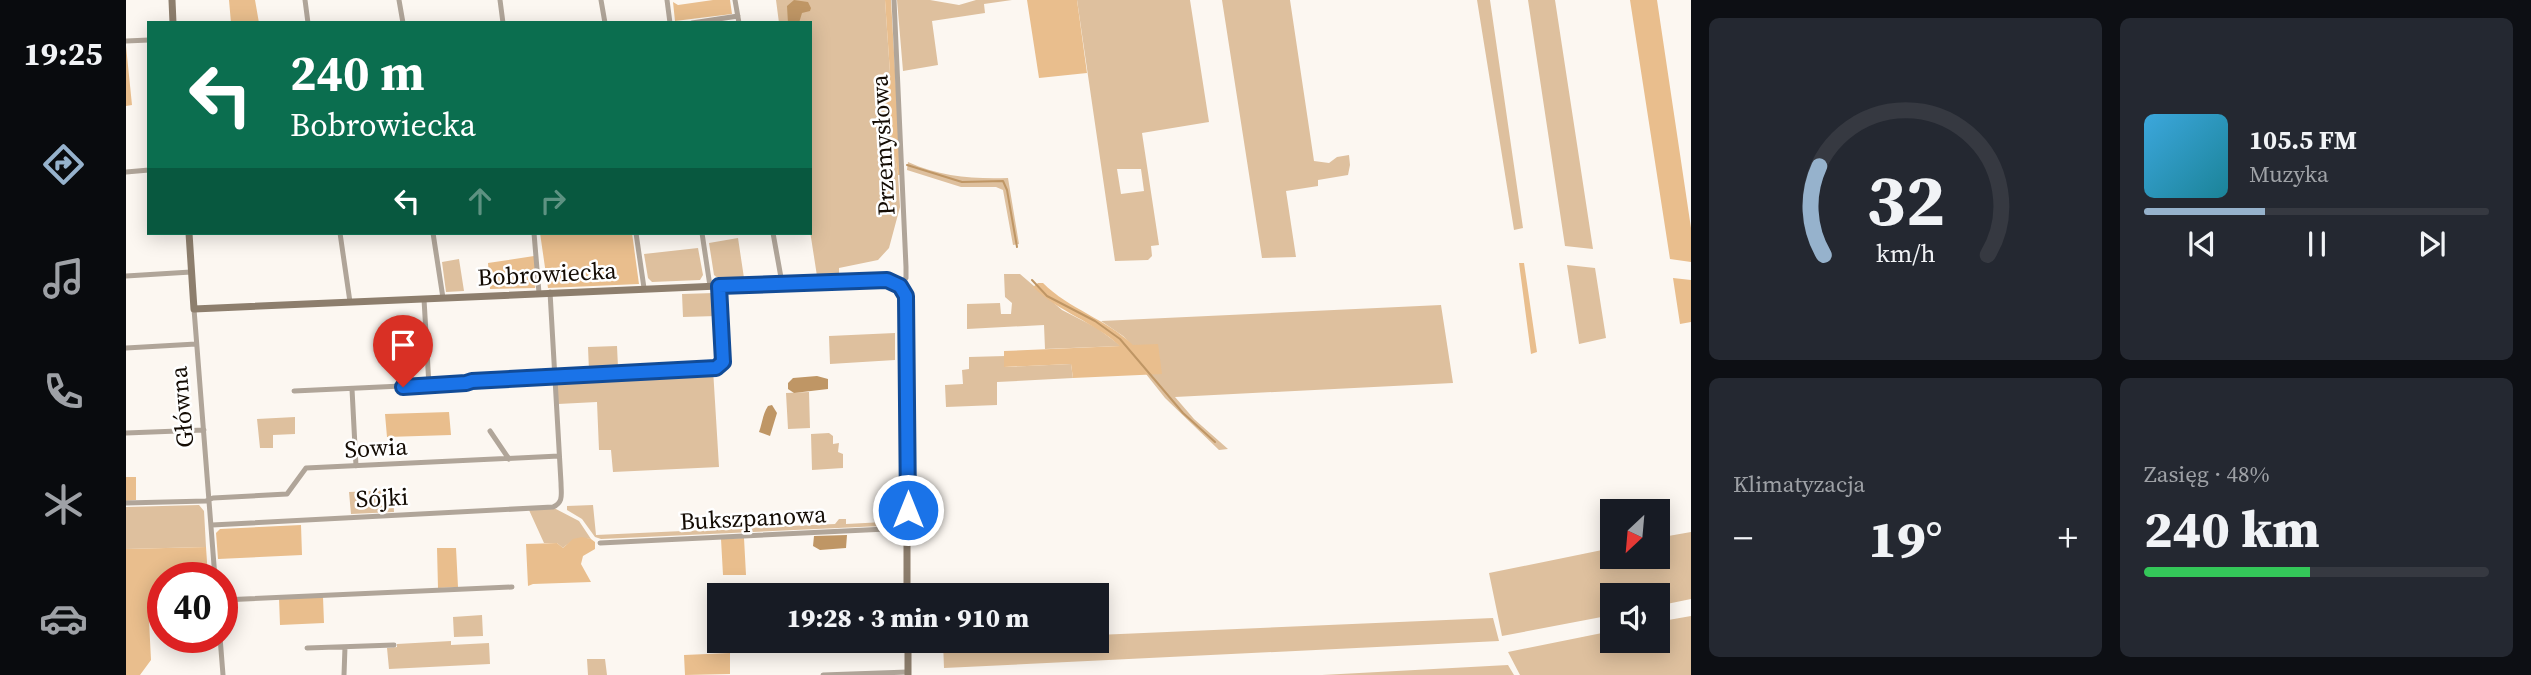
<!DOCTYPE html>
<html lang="pl">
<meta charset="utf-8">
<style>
:root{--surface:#171b24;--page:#242831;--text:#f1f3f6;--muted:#9ea1a6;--line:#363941;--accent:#96b2cc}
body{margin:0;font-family:"Source Serif 4",serif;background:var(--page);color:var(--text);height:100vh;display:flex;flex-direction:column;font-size:26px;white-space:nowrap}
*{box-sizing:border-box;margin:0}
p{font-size:23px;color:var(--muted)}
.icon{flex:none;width:38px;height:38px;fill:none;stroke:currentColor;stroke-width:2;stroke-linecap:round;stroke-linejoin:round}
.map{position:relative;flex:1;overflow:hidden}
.details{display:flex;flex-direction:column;gap:18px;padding:18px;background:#0d0f14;width:840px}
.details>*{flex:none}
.top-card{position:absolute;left:21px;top:21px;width:665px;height:214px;border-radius:0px;box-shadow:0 4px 18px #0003;background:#0b6e4f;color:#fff;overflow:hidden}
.needle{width:46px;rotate:206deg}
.buttons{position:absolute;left:1474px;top:499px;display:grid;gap:14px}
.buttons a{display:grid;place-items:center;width:70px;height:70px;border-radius:0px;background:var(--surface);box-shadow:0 4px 18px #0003;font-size:35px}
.speed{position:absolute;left:21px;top:562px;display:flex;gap:14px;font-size:35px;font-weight:700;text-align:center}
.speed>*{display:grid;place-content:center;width:91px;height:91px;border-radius:50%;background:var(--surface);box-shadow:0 4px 18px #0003;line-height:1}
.speed .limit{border:10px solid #d22;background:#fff;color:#111}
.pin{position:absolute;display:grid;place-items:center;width:60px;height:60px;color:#fff;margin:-72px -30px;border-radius:50% 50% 50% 0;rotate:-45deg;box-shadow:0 0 7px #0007}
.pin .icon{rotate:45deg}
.me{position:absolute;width:77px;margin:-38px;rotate:0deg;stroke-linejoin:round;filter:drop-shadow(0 0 5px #0008)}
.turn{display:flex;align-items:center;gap:24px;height:147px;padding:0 28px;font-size:32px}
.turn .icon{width:91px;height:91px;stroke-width:2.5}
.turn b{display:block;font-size:49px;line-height:60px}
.lanes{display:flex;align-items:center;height:66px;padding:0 28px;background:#0003;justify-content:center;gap:35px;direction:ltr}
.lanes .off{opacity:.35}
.big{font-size:52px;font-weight:800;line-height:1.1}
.details .tile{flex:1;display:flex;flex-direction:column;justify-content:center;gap:10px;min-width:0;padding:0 24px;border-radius:10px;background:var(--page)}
.details .dial{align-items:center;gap:0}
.dial svg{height:182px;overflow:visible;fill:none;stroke:var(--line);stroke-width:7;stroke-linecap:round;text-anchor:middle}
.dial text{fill:var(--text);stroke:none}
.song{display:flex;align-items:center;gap:21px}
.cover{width:84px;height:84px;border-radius:10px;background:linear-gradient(135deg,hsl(200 70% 55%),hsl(190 70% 35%))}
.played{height:7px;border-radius:4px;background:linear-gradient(90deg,var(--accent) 35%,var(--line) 35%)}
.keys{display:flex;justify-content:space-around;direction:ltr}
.heat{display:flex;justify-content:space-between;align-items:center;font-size:38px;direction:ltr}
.charge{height:10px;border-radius:5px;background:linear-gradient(90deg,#34c759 48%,var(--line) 0)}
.details .tiles{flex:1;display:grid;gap:18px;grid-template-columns:repeat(2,1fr)}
.trip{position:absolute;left:581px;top:583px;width:402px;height:70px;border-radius:0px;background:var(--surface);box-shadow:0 4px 18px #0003;font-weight:800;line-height:70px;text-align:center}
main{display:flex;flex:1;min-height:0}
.tab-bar{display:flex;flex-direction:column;width:126px;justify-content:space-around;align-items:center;background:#090b0e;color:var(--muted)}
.tab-bar .icon{width:49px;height:49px}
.tab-bar .selected{color:var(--accent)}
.tab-bar b{font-size:32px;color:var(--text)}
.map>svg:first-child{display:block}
</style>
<main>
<nav class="tab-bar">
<b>19:25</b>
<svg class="icon selected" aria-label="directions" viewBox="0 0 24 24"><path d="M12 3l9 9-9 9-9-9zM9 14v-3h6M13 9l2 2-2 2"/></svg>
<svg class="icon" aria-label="music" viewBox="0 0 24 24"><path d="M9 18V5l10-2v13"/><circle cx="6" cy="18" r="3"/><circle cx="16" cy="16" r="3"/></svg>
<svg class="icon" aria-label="phone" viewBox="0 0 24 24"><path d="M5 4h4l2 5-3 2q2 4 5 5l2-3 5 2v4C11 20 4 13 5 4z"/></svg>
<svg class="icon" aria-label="climate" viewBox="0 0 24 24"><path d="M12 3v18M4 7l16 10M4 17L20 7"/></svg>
<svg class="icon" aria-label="car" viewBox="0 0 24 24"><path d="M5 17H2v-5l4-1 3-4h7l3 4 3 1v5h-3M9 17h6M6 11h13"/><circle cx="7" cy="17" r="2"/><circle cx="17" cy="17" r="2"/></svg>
</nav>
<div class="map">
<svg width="1565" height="675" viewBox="0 0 1565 675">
<rect width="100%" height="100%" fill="#fcf7f1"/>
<path fill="#dec09e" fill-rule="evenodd" d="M650 0H759L764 73 757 74 772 175 774 207 763 248 752 260 713 268V275L691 276 684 231V23H653Z
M771 0H804L833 5 850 0H886L858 4 859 13 806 21 812 65 777 71Z
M951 0H1064L1083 122 1016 133 1033 245 1025 246 1026 256 1022 260 989 261ZM991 169H1015L1018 191 995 194Z
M1096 0H1164L1188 161 1203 163 1211 157 1223 155 1224 165 1222 175 1192 180V186L1160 191 1170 257 1136 258Z
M1351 0H1364L1397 228 1388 230Z
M1402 0H1429L1467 249 1439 246Z
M782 162C815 177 847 179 882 178L893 244 887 245 877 190 870 187H835L781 170Z
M612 238 618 278 593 279 588 275 583 243Z
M572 248 577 275 574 280 526 282 522 278 518 254Z
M333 259 338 291 320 292 316 262Z
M1441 265 1469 268 1480 338 1453 344Z
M878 274H894L936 310 971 328 995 346 919 349 918 325 841 329V304L874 303 875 314H885L886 303 879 297Z
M588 293 591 316 557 317 556 294Z
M1315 305 1327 383 1049 397 1068 419 1102 449 1093 450 1039 398 1020 374H1035L997 336 975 321Z
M769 333V360L704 364 703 336Z
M491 346 492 367 463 371 462 347Z
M879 356V367L945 364 947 378 871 382V405L820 407 819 385 837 384 836 370 843 369V357Z
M587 369 593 467 487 472 485 450H473L471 402 432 404 431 377Z
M683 392 684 428 662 429 660 393Z
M169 417V434L147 435V448H134L131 419Z
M703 433 707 436V444L713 443 712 452 717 454V468L686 470 685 434Z
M267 490 268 512 225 514 223 492Z
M73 505 78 511 80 547 0 549V507Z
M467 505 470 535 709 524 713 519H720V524L777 521V525L475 539 469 537 456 519 441 510V506Z
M428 508 453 521 465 539C454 537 445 540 437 548L431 543H418L403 510Z
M1565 532V599L1531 606V595H1486V615L1376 636 1363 573 1486 548V556H1531V538Z
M356 615 357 636 328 637 327 617Z
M1565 616V675H1394L1382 652 1486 631V640H1531V622Z
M1367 618 1373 641 818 668 817 642 971 640V635Z
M325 641V645L363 643 364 664 263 669 261 648 271 647V644Z
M461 659H479L481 675H462Z
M1382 665 1388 675H1196Z"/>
<path fill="#e9be8d" d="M103 0H129L133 23H105Z
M587 0H604L606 14 549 21 547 2 552 5Z
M759 0H765L775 175H772L756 74 764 73Z
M901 0H951L961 73 913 78Z
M1504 0H1531L1565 228V262L1544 259Z
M0 46 6 105 0 106Z
M414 233H506L513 284 422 288Z
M408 256 411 279 409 288 364 289 362 263Z
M1393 263H1398L1411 352 1405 354Z
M1547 278 1565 280V322L1554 324Z
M912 283H917C943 309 980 319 1007 345L1032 344 1036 374 947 378 945 364 878 367V351L994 346C968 322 933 312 907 287Z
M323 412 325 435 261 437 259 414Z
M0 477H10V500L0 501Z
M175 525 176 555 92 559 90 533 94 529Z
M456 537 465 539 469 542V549L457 556 455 564 465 582 407 584 402 586 400 544 431 543 437 548 447 539Z
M618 538 620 575H597L595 539Z
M80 547 82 577 37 578V584L28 585 23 620 25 660 14 675H0V549Z
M311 548H330L332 587 312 588Z
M197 597 198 623 154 625 153 598Z
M604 653V674L559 675 558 655Z"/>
<path fill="#bf9665" d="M668 0 682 2 685 8 684 11 676 13 673 23H662L661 6Z
M691 376 702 379V389L668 393 662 389V383L667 378Z
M646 405 651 413 644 436 633 432C636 424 637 413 642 406Z
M721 535 720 548 694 550 687 546 688 536Z"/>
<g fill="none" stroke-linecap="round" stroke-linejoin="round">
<path stroke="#bf9665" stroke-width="2" d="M781 165 836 182 877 181 881 190 891 247
M906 280 921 296 969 321 994 339 1057 413 1089 442"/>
<path stroke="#b0a599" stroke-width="5" d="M179 0 182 23
M273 0 277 23
M374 0 377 23
M475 0 479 23
M541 0 544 23
M609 0 613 23
M768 0 780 267V278L774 286
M566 23 612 16
M0 41 23 40
M0 172 23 170
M214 233 224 302
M307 233 317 298
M408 233 413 293
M510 233 518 288
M576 233 584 286
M647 233 656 283
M0 276 65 272
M298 299 303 386
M68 309 89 578
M0 348 70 344
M226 389 230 466
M168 391 340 383 346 381 590 368 597 362 593 286
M364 431 383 459
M0 433 78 430
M0 503 80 501 87 498 161 494 180 468 433 456
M86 525 427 507C438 502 435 494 435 483L424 292
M474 543 781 528
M96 600 386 587
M94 637 97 675
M181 648 268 645
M218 675 219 647
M697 675 782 672"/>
<path stroke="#8d7e6d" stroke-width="7" d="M46 0 47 23
M63 233 68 309 730 280C749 280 771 275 781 297V595
M782 640V675"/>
</g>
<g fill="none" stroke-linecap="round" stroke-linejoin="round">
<defs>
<path id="route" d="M277 387 340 383 346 381 590 368 597 362 593 286 761 280 774 286 780 296 782 510"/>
</defs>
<use href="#route" stroke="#114b97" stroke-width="18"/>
<use href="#route" stroke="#1a73e8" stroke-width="12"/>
</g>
<g text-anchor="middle" stroke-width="5" stroke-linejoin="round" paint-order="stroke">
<g font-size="24" fill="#140c04" stroke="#fff">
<text transform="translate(757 145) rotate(-93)" y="8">Przemysłowa</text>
<text transform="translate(421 274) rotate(-3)" y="8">Bobrowiecka</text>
<text transform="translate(56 407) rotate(-95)" y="8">Główna</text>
<text transform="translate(250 448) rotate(-3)" y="8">Sowia</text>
<text transform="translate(256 498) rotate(-3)" y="8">Sójki</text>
<text transform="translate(627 518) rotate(-3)" y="8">Bukszpanowa</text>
</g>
</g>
</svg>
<div class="buttons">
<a><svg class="needle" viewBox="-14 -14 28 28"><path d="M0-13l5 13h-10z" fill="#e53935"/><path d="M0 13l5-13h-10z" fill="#9ea1a6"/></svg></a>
<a><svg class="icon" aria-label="sound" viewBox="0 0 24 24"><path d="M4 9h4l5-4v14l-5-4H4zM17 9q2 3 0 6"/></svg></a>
</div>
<div class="speed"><div class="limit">40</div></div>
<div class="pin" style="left:277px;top:387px;background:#d93025"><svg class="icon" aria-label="arrive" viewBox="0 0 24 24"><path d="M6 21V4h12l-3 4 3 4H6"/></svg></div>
<svg class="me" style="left:782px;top:510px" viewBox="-20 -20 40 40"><circle r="17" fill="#1a73e8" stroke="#fff" stroke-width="3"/><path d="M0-11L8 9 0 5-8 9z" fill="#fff"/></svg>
<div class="trip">19:28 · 3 min · 910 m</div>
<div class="top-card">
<div class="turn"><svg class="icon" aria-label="left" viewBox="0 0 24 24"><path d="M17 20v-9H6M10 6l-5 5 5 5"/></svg><div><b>240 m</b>Bobrowiecka</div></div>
<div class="lanes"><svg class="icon" aria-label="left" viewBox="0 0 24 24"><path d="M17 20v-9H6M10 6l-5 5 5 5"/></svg><svg class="icon off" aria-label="ahead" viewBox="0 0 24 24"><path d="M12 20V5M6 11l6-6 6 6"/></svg><svg class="icon off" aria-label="right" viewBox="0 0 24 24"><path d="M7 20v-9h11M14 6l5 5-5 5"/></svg></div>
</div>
</div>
<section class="details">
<div class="tiles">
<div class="tile dial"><svg viewBox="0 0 100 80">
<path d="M14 69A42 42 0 1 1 86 69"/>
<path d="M14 69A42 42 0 0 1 12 30" stroke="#96b2cc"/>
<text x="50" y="56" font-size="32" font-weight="700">32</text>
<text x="50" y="72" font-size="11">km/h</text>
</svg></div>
<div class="tile">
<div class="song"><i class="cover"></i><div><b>105.5 FM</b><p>Muzyka</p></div></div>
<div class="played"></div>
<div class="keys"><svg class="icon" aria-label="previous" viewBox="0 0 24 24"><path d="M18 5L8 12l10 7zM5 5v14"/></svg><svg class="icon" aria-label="pause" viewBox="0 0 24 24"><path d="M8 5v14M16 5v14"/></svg><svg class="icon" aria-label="next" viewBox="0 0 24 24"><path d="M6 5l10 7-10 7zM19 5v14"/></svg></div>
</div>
<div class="tile"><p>Klimatyzacja</p>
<div class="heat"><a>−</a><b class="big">19°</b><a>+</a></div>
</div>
<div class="tile"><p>Zasięg · 48%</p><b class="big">240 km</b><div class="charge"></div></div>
</div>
</section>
</main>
